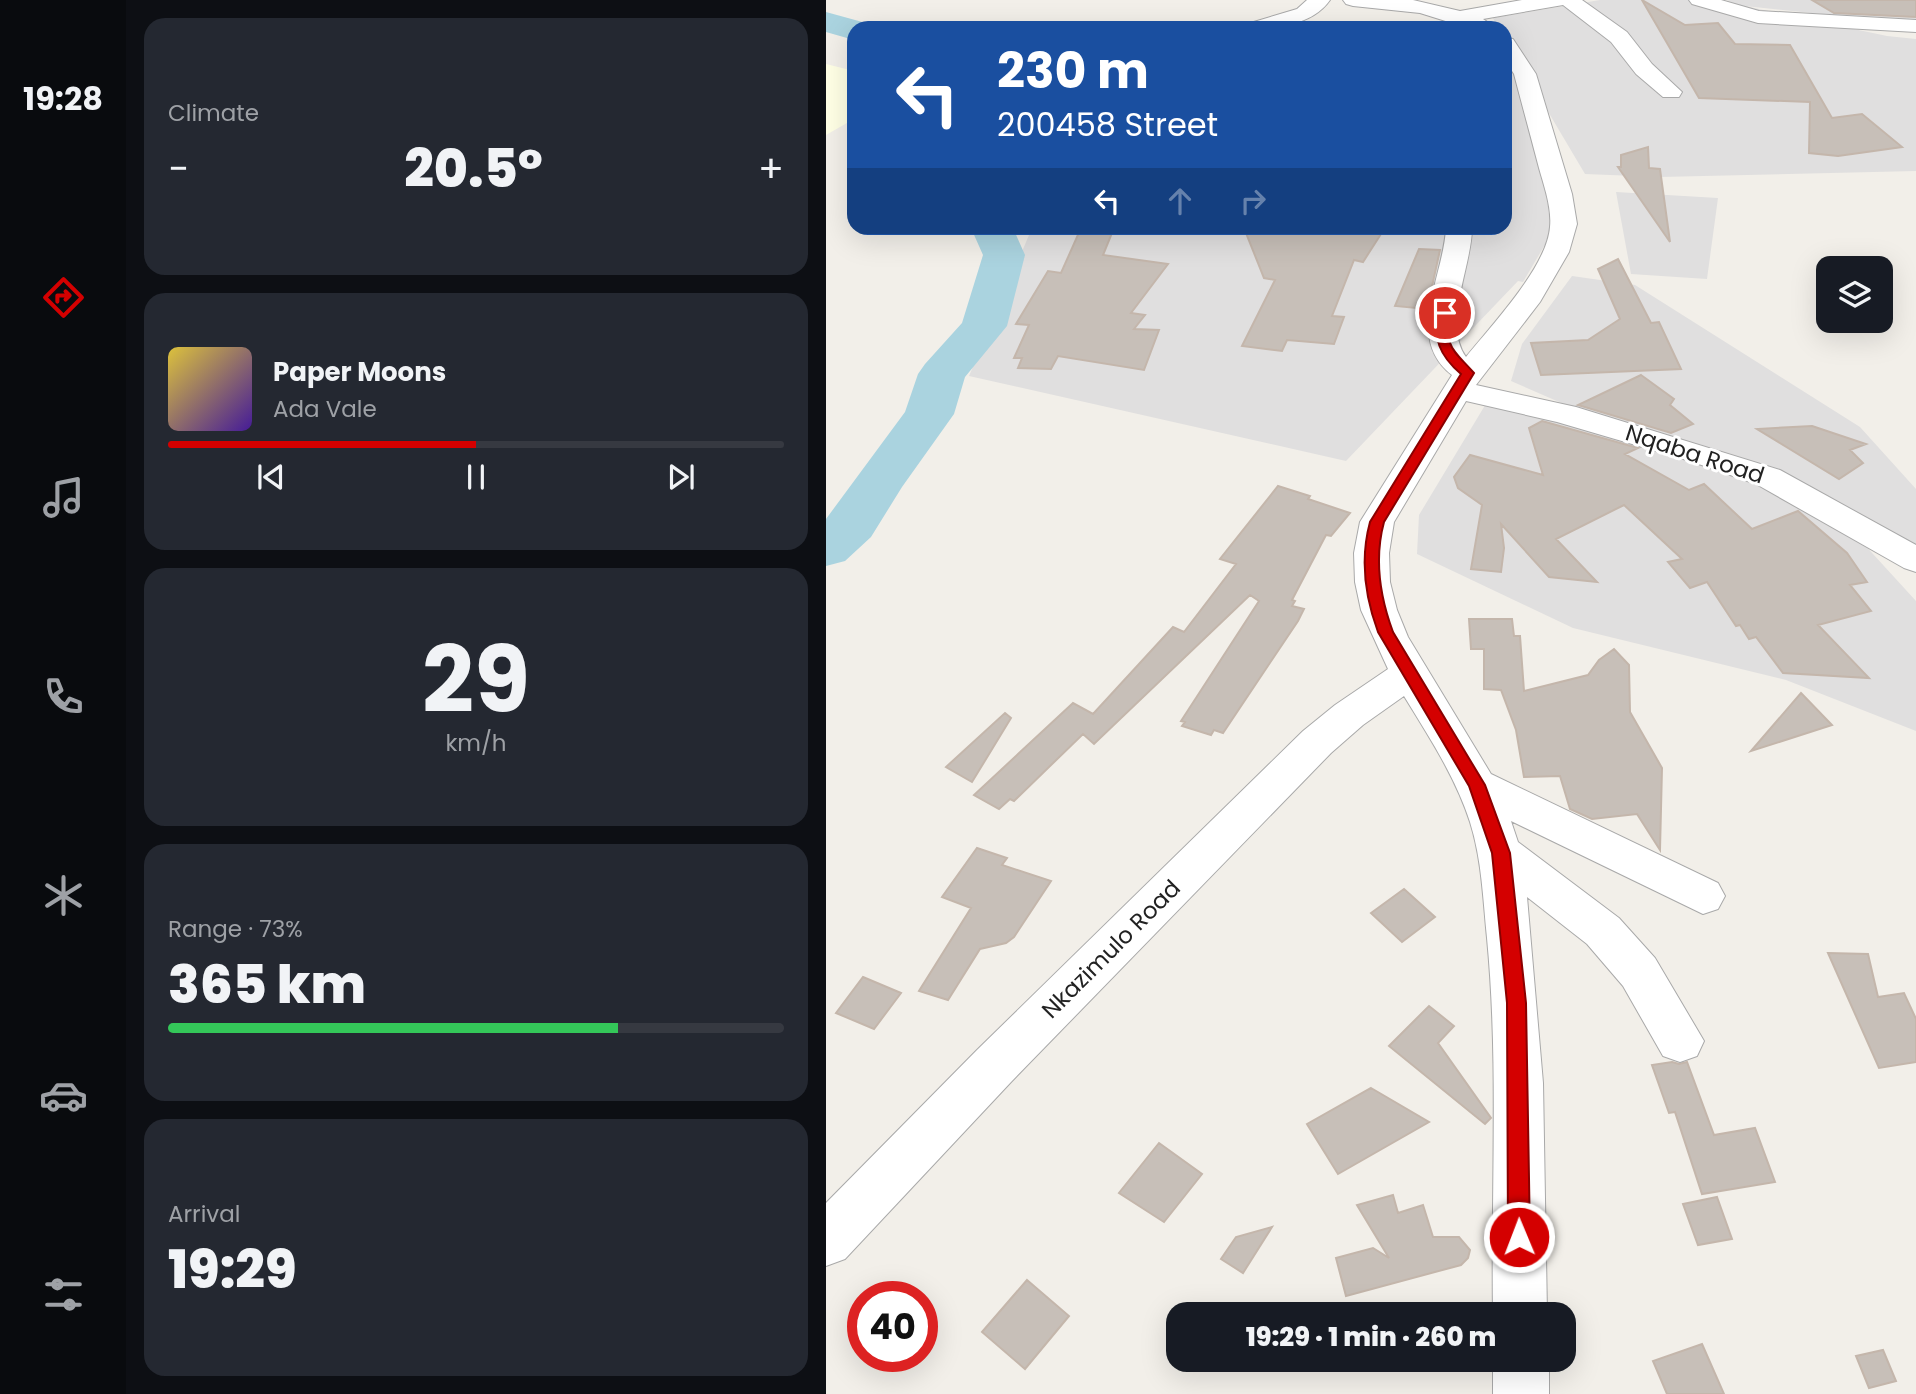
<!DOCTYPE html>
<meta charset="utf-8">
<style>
:root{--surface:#171b24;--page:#242831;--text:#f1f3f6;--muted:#9ea1a6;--line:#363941;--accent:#d40000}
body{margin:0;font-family:Poppins,sans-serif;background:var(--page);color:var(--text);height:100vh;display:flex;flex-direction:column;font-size:26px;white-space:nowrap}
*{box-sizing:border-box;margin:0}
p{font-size:23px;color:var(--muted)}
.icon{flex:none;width:38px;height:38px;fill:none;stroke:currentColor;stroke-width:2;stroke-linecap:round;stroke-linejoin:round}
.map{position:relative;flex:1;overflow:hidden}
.panel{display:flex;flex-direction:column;gap:18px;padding:18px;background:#0d0f14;width:700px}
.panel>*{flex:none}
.top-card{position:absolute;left:21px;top:21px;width:665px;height:214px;border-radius:21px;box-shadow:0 7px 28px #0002;background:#1a4fa0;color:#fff;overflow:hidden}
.buttons{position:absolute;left:990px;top:256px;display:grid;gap:14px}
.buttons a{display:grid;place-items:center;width:77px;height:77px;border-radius:14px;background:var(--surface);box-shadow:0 7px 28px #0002;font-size:35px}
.speed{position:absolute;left:21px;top:1281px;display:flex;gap:14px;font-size:35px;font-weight:700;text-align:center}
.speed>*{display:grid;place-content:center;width:91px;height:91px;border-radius:50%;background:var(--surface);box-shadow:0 7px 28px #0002;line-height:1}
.speed .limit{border:10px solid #d22;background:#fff;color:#111}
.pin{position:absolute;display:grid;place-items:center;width:60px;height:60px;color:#fff;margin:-30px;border:4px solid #fff;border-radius:50%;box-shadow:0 2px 7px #0007}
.me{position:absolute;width:77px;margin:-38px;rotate:359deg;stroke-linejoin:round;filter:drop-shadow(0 0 5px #0008)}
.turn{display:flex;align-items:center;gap:24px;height:147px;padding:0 35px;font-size:32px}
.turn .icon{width:91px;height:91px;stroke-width:2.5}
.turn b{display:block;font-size:49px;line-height:60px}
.lanes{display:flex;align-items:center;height:66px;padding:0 35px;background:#0003;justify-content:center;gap:35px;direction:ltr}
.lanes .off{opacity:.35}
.big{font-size:52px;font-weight:800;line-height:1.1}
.panel .card{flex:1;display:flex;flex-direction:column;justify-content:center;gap:10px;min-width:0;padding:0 24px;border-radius:21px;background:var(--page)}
.panel .dial{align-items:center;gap:0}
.dial b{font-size:91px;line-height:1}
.song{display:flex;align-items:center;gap:21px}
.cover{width:84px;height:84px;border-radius:10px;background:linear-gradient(135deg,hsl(50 70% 55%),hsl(260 70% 35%))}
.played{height:7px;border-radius:4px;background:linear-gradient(90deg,var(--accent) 50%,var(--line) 50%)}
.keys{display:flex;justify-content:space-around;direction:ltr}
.heat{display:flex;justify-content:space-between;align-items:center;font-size:38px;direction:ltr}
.charge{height:10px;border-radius:5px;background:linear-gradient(90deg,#34c759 73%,var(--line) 0)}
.trip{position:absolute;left:340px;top:1302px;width:410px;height:70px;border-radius:21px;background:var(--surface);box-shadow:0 7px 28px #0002;font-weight:800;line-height:70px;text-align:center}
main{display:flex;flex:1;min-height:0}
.dock{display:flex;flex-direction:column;width:126px;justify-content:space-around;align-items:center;background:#090b0e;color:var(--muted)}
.dock .icon{width:49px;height:49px}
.dock .on{color:var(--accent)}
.dock b{font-size:32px;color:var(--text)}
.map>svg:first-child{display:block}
</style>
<main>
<nav class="dock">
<b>19:28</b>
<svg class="icon on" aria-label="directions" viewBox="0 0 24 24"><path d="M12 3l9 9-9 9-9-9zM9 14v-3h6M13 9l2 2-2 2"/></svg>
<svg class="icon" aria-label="music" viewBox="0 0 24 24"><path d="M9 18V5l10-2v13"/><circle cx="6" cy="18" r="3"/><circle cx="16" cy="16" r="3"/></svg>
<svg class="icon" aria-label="phone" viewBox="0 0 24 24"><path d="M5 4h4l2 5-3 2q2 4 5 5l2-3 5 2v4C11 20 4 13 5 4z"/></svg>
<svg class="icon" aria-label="climate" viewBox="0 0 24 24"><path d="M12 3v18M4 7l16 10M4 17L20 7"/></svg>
<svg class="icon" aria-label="car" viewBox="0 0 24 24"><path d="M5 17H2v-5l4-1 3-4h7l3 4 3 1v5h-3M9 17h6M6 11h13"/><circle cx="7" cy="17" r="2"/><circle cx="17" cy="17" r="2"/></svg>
<svg class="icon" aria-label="filters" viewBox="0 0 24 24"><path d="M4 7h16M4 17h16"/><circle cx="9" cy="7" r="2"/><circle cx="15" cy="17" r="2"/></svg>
</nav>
<section class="panel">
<div class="card"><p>Climate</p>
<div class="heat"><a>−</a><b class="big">20.5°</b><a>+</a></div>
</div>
<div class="card">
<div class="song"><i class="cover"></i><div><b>Paper Moons</b><p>Ada Vale</p></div></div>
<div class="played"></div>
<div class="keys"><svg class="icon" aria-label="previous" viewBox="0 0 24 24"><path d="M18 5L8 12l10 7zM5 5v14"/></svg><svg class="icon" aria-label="pause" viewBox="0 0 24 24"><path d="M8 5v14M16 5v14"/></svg><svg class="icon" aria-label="next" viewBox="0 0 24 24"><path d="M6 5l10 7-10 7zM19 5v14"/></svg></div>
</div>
<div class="card dial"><b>29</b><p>km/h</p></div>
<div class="card"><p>Range · 73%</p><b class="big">365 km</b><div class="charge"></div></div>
<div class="card"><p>Arrival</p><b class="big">19:29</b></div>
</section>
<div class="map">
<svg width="1090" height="1394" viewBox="0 0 1090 1394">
<rect width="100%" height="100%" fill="#f2efe9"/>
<path fill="#e0dfdf" d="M774 0H888L910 5 901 0H1090V24L919 6 1061 36 1090 39V171L834 177 759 174 679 39V28H672L667 18Z
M679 49 692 66 716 158 727 231 697 282 692 281 520 461 143 376 206 228H679Z
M790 192 892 198 881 279 805 274Z
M746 276 809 285 1034 427 1090 489V545L950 469 747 408 685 381 696 344Z
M661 402 909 469 1026 531 1090 601V731L960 680 747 628 591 554 593 515Z"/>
<path fill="#ffffe5" d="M0 64 28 71V119L0 135Z"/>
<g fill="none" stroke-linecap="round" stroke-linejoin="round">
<path fill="#aad3df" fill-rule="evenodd" d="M0 12 40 23 43 28H28V40L0 32Z
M145 228H187L199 255 181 326 139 377 128 414 76 487 45 537 19 561 0 566V519L79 412 92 374 99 364 136 323 157 255Z"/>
</g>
<path fill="#c7bfb8" stroke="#c4b6ab" stroke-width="2" d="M816 0 859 25 892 23 909 44 964 45 1006 118 1036 114 1076 147 1012 156 983 153 984 102 873 98Z
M986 0H1090V17L1008 13Z
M822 147 823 168 834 169 844 242 792 167H795V155Z
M255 228H288L277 255 342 264 305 313 319 315 308 329 333 330 318 370 232 356 225 369 192 368 196 358H188L203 325 190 324 222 271 235 273Z
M418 228H528L555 234 537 262 528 260 506 316 518 317 508 344 461 340 456 351 416 346 449 280 438 278Z
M593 249 614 250 601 309 569 306Z
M792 259 825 323 833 322 855 369 715 375 705 343 762 340 794 319 772 269Z
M815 375 848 399 844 405 867 424 845 433 752 405Z
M716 421 812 448 799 454 863 490 878 484 926 529 972 511 1021 553 1041 582 1024 585 1045 611 992 625 1043 678 957 673 930 637 923 639 914 625 910 626 881 582 864 588 842 562 856 559 798 505 730 539 771 582 723 577 675 524 678 548 675 572 645 569 656 505 632 488 628 477 644 455 717 475 703 428Z
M986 426 1040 444 1024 450 1037 463 1013 479 931 429Z
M452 486 484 496 482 499 524 513 505 536 500 535 466 600 469 601 466 606 478 609 472 621 397 733 388 730 385 735 356 726 359 722 355 721 433 601 424 595 268 744 257 734 188 801 184 799 173 809 148 795 247 703 267 714 347 627 358 632 410 564 394 559Z
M643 619H686L688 636H694L698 691 762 675 773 660 788 649 803 665 804 712 836 768 834 850 811 814 766 819 744 809 734 776 698 777 690 730 675 690 658 689V649H645Z
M975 693 1006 725 925 751Z
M179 713 185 718 146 782 120 767Z
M151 848 181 858 176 865 225 881 188 937 180 943 154 949 122 1000 93 991 145 908 116 897Z
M578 889 609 917 576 942 545 913Z
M1002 953 1042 954 1052 997 1078 993 1090 1019V1062L1053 1068Z
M37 977 75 993 48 1029 10 1013Z
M603 1006 628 1026 612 1043 665 1118 659 1124 563 1046Z
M846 1062 853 1064 861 1062 888 1135 929 1128 949 1182 876 1194 849 1112 843 1113 826 1065Z
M545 1088 603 1122 512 1174 481 1124Z
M333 1143 376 1174 338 1222 293 1193Z
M567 1195 572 1213 597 1205 607 1237H633L644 1250 642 1258 635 1265 520 1296 510 1258 547 1248 563 1258 531 1205Z
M891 1197 906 1239 872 1245 857 1204Z
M446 1227 417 1273 395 1259 410 1237Z
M201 1280 243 1316 199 1369 156 1332Z
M876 1344 898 1394H841L827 1361Z
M1057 1350 1070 1381 1043 1388 1030 1356Z"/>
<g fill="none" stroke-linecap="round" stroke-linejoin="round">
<defs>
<path id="minor" d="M481 0H504C485 27 448 28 417 28L421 24 471 9Z
M517 0H587L634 11 696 0H756L801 32 826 64 856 92 853 97H837L810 74 785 42 737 5 657 19 670 28H642L594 13 527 6 520 4Z
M863 0H895L933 11 1090 20V32L932 23 866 4Z
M679 38 687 39 710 74 746 194 751 224 743 252 714 302 650 385 750 407 954 470 1090 545V572L1078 568 930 484 864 461 731 422 640 401 568 522 563 553 564 582 571 610 582 637 665 774 892 883 899 896 892 909 877 914 685 821 692 842 793 918 829 958 878 1041 871 1056 854 1062 837 1056 797 986 761 944 701 897 717 1083 721 1314H667C665 1189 673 1063 661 938 657 899 656 860 644 822 629 776 603 737 578 696L537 725 505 753 185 1082 19 1259 0 1266V1203L151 1050 477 731 509 705 562 669 535 610 529 582 528 553 534 522 626 375C578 338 618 276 620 228H646C646 266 616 324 640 357 665 326 721 267 724 227 726 208 718 186 713 168 705 137 696 105 688 74L679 60Z
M667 1360H723V1394H667Z"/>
</defs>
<use href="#minor" stroke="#a9a9a9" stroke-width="2"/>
<use href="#minor" fill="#fff" fill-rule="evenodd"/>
</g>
<path fill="#d40000" stroke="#8a0000" stroke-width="2" d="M615 310 625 313C618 349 627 349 648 373L558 522C548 559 554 597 567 632L659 785 684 853 700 1003 704 1237 701 1244 693 1247 686 1244 682 1237 681 1003 666 853 643 786 552 632C539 597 534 559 544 522L635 374C615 357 604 337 615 310Z"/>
<g text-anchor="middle" stroke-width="6" stroke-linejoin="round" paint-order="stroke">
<g font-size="23" fill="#222" stroke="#fff">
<text transform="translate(869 454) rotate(18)" y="8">Nqaba Road</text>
<text transform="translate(285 949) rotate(-45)" y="8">Nkazimulo Road</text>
</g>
</g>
</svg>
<div class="buttons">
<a><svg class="icon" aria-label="layers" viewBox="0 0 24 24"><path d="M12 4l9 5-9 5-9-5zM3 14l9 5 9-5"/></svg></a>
</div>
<div class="speed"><div class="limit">40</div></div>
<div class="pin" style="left:619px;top:313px;background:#d93025"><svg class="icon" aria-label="arrive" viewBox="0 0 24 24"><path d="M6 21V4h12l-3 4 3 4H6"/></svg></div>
<svg class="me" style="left:693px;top:1237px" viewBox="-20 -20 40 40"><circle r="17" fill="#d40000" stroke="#fff" stroke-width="3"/><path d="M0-11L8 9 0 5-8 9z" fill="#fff"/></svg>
<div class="trip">19:29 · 1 min · 260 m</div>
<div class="top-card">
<div class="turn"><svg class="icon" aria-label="left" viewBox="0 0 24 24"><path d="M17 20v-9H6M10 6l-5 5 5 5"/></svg><div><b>230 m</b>200458 Street</div></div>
<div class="lanes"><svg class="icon" aria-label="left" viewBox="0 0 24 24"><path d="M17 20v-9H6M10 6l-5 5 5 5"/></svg><svg class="icon off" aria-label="ahead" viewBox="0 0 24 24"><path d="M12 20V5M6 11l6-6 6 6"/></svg><svg class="icon off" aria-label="right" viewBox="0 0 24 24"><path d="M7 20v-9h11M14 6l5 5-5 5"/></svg></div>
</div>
</div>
</main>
